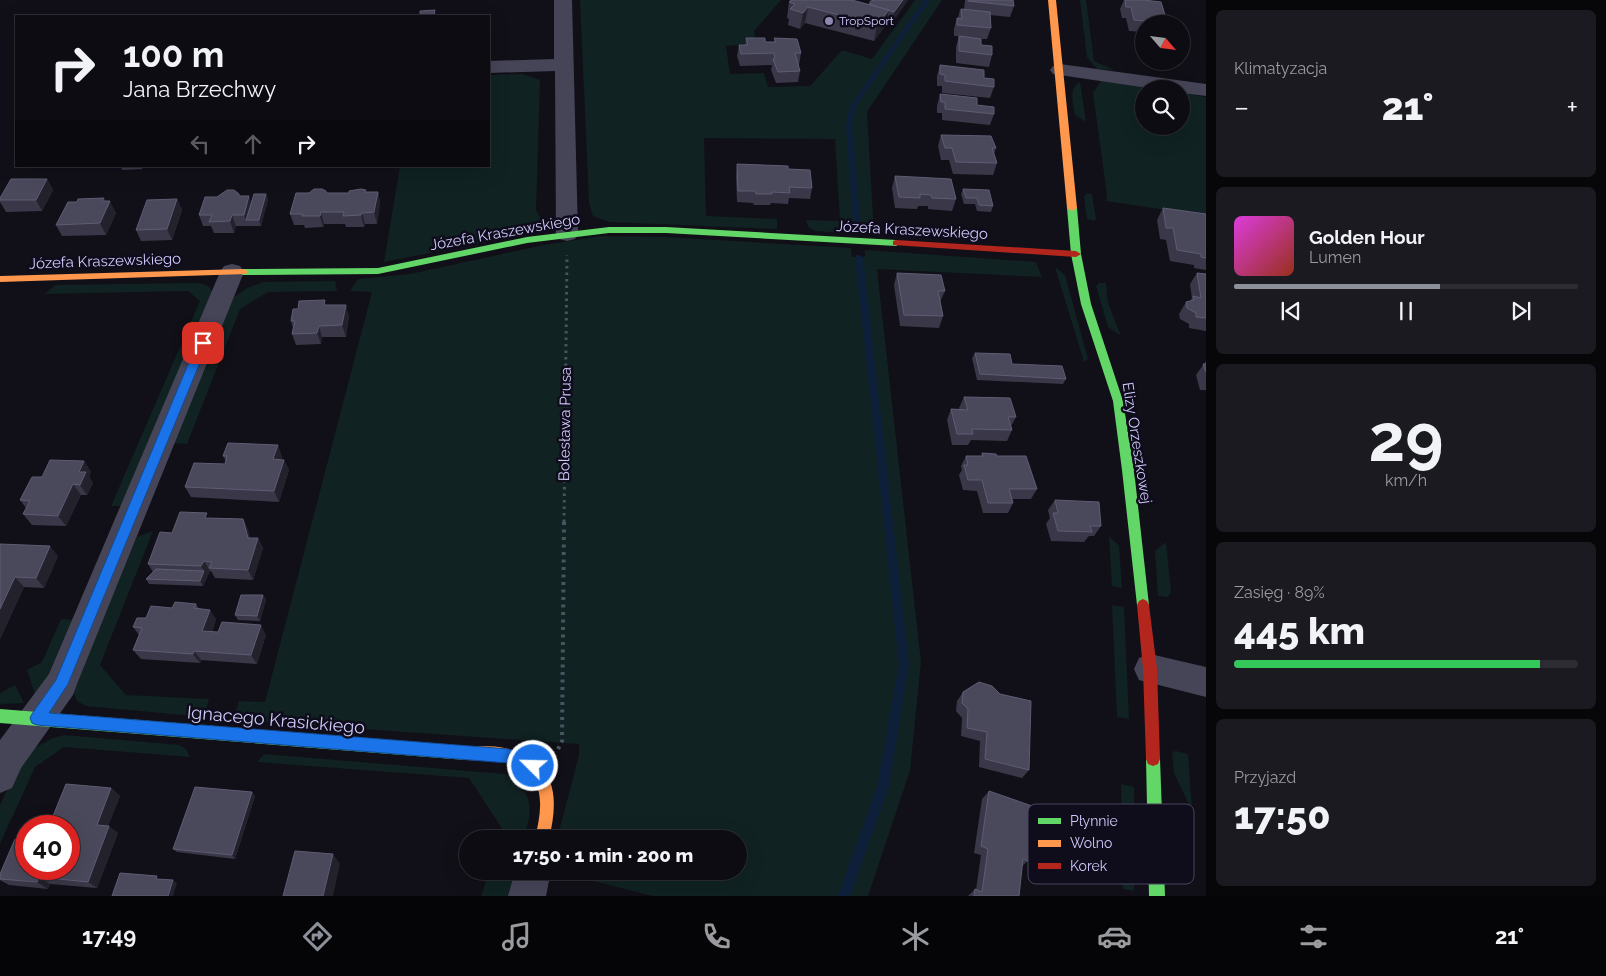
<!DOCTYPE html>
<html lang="pl">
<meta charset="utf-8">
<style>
:root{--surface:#0d0c12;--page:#1b1a20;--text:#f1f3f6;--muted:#9a9b9f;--line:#2d2c32;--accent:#8c9099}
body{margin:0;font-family:Raleway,sans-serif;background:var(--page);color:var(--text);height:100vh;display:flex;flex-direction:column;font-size:19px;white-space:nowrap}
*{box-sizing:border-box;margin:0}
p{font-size:16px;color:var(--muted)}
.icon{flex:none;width:28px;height:28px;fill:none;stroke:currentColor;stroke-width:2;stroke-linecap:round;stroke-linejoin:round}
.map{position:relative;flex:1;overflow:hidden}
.drawer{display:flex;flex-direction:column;gap:10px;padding:10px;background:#07070a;width:400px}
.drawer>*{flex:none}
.top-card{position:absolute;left:15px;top:15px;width:475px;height:152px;border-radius:0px;box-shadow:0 5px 20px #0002,0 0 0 1px var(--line);background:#0d0c12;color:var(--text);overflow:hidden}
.needle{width:32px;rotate:118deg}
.buttons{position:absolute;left:1135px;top:15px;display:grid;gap:10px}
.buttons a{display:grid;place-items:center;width:55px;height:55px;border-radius:50%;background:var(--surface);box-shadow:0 5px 20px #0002,0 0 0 1px var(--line);font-size:25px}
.speed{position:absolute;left:15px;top:815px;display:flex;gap:10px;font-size:25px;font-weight:700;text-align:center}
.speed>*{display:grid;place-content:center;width:65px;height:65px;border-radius:50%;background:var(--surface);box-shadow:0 5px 20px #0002,0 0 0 1px var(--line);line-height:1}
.speed .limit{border:8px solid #d22;background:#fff;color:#111}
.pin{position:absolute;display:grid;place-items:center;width:42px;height:42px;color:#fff;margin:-21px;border-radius:10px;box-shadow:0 2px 8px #0006}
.me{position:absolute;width:55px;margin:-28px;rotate:293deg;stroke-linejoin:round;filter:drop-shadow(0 0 4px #0008)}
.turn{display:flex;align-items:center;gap:18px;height:105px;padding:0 25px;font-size:22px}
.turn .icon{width:65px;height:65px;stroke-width:2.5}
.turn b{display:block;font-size:35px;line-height:42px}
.lanes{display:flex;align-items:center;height:48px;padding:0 25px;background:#0003;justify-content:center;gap:25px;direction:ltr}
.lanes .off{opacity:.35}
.big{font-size:38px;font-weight:800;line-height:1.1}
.drawer .card{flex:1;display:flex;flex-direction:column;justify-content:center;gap:8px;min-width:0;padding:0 18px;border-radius:8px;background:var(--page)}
.drawer .dial{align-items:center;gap:0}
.dial b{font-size:65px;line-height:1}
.song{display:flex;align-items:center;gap:15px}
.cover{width:60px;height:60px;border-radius:8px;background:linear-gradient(135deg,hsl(300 70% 55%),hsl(10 70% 35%))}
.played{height:5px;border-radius:2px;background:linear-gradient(90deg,var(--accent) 60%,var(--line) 60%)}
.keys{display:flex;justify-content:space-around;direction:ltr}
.heat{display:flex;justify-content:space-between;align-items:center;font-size:28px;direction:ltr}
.charge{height:8px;border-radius:4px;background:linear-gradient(90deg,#34c759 89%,var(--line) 0)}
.trip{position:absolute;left:459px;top:830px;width:288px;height:50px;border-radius:25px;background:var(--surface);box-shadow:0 5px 20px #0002,0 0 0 1px var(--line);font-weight:800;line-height:50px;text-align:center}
.tab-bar{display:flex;height:80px;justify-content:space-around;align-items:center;background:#050507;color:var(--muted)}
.tab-bar .icon{width:35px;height:35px}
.tab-bar .active{color:var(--accent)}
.tab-bar b{font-size:22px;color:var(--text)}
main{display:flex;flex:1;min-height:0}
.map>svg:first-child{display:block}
</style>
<main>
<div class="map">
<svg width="1206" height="896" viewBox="0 0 1206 896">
<rect width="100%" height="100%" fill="#111018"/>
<path fill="#102222" d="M580 0H781L754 31 756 43 726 46 730 74 764 73 768 87 810 86 842 50 872 59 915 0H942L867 112 874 235 815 231 808 227 806 220 840 221 835 139 704 138 706 216 777 219V229L609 222 593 216 589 203Z
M1080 0H1086L1094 61 1114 70 1097 69 1087 57Z
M522 74 540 80 536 210 544 224 538 230 527 234 384 262 400 166H489V75Z
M1101 81 1151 89H1144V126H1181V93L1206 97V216L1106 201 1107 195 1093 93Z
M1080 82 1086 122 1075 115C1073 103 1068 88 1080 82Z
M1087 193 1092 194 1096 219 1094 221 1087 219 1084 197Z
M601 236 666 237 851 248 852 257H865V250L1036 262 1042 277 877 269 921 662 910 771 868 896H653L573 876 548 872 738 871V839H557L579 755V744L233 720 239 701 265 702 372 292 350 291 358 279 410 274 544 245Z
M1055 267 1065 275 1088 359 1084 362Z
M335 281 337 291 268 292 240 309 187 444 172 443 230 300 247 288 263 282Z
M195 283C204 284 210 284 213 294L124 506H111L200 301 188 291 45 294 55 285Z
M1099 283H1106L1108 303 1121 336 1108 327 1096 286Z
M153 531 100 665 126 695 209 699 204 717 86 706 77 701 73 690 137 537Z
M1109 536 1119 546 1122 588 1112 586Z
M1166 542 1171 592 1168 597 1158 596 1155 551Z
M1112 605 1124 607 1129 719 1117 717Z
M61 619 75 620 46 685 36 697 27 670 42 662Z
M15 685 24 703 0 704V693Z
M64 735 180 745 186 749 190 757 64 747 35 767 0 844V805L19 764 33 749 51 739Z
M1176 751 1188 754 1192 811 1174 773 1172 752Z
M264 754 505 774C534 792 533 808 524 839H500L503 830 469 778 257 762Z
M1121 784 1134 787V891L1123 889Z
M489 871H515L508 896H481Z"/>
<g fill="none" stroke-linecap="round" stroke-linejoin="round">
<path fill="#0e1f3a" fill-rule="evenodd" d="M924 0H930L856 106 852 125 860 220 859 222H853L846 125 850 106Z
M856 255H859L863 257 909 664 889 787 850 896H838L877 787 899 664 855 257Z"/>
<path stroke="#485560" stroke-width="3" stroke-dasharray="2.5 4" stroke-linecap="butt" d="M564 522 567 255"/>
<path stroke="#485560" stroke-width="4" stroke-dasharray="3 4.5" stroke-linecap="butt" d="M558 749 562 741 564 521"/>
<path fill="#464558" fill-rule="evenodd" d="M554 0H572L578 234 575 239 567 241 559 239 556 234 555 71 489 73V61L554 59Z
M1060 64 1206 84V96L1181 93V89H1154L1053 74 1050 70 1053 66Z
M232 264 240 266 244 272 77 684 73 695 21 768 12 788 0 793V740L49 674 220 272 224 266Z
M1150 654 1206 667V697L1139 680 1134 669 1139 658Z
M515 871H551L546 896H508Z"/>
<path fill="#63d668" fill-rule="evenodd" d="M1072 205 1077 208 1081 254 1091 304 1123 401 1134 470 1149 605 1147 609 1143 611 1139 609 1137 605 1122 470 1113 401 1081 304 1071 254 1067 208Z
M609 227H666L896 240 901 243 896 246 666 233H609L527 243 378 274 243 275 238 272 243 269 378 268 527 237Z
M0 709 466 746 471 748 473 753 471 758 466 760 0 723Z
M1153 752 1158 754 1160 759 1165 896H1149L1146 759 1148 754Z"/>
<path fill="#ff974d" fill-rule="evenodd" d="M1048 0H1056L1077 208 1072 211 1067 208Z
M243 269 246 270 248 272 246 274 0 282V276Z
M466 746C480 747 495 745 509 749 557 763 559 797 549 839H535C542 808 548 775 509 763 496 759 480 761 466 760L461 758 459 753 461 748Z"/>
<path fill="#b3261e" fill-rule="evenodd" d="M896 240 1076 251 1081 254 1076 257 893 245V241Z
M1143 599 1147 601 1149 605 1157 669 1160 759 1158 764 1153 766 1148 764 1146 759 1143 669 1137 605 1139 601Z"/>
</g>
<path fill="#3a3848" d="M870 0H908L892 23 888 22 874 41 805 23 800 29 788 25 789 19 787 18 789 2 869 4Z
M965 0H1013L1014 6 1010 17 990 15 991 28 987 39H981V45L992 55 989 67 956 63V47L959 36H954V29L957 18H958L960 10 964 9Z
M1124 0H1144L1165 15 1161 24H1144V32L1129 31 1126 18H1122L1120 9Z
M746 38 765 42H774V38L801 53 799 65H798L800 71 798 82 776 83 771 70 772 65 740 66 737 56 739 45H745Z
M940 65 984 78 994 87 990 98 942 93V86H937V76Z
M940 94 977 105 994 114 990 125 942 120V113H937V106Z
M941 135 996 148 994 154 997 163 993 175 953 174 949 160H941L938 146Z
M737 164 788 169 812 188 810 199 789 198 788 204 771 203 770 205H754L753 203 737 202 736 176Z
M121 166H143L142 169 122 170Z
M895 176 956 199 952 211 928 209V206H918L917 209 895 208 892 188Z
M47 179 53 190 42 211 6 212 0 202V198Z
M963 189 993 206 991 212 977 211 975 204H964L961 194Z
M366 190V192H378L380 203 377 224H365L364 227H346L345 224H324L323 227 305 228 304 225H294L290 214 309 193H349Z
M266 194 268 200 261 226H236L234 233H214L211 226H203L199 215 240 196 251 202Z
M104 198 105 201 116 213 106 235 62 236 56 225 77 202Z
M177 199 182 210 172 240 141 241 136 230Z
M1163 208 1206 214V270L1194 268V265L1170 261 1166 240 1160 239 1157 220Z
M897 273 945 291 940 302 943 316 939 328 900 326 894 285Z
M1197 273 1206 274V331L1189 328V324L1180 319 1179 314 1186 302 1190 301 1192 298 1190 284Z
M327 305 349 316 346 337H322L321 344 296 345 292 334 293 328 291 321Z
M975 353 1012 364 1066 379 1063 384 977 380 972 358Z
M1206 361V390H1200L1196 375Z
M964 397 1016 417 1011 426 1012 430 1007 441 971 440 968 445H952L947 420 951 409 960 410 959 408Z
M982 453 997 456 1037 489 1031 499H1012L1013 503 1008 513H983L977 491 963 490 959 475 962 470 961 466 966 456H981Z
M223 456H282L281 460H284L289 470 279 502 191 497 185 487 225 464 226 461Z
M84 461 91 472 89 477 93 483 87 495H81L66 526 32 525 23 514 26 508 20 500 42 477Z
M1055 500 1101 526 1094 536H1089L1084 542 1051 541 1046 524 1050 518 1048 510Z
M210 518 243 519 248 530 250 538H258L263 548 253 580 215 578 211 571H210L203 586 149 584 146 579 153 572 148 564 172 533Z
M0 544 58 556 44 588 24 587 0 639Z
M263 595 266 600 260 621 238 620 235 615Z
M196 604 199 609 216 619 212 632 266 635 257 664 201 660 200 663 141 659 133 650 139 635 133 627 146 618 172 608Z
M963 692 1029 770 1022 778 979 767 980 741 961 736 962 718 956 711 957 701Z
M111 788 120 796 108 826 118 833 97 888 50 884 48 889 9 885 0 880V874L26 869Z
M989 791 1033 825 1036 843 1029 849 1028 861 1022 866 1019 896H968L975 889 976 890 981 855 974 853 982 799Z
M252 792 255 796 235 859 177 852 173 849Z"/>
<path fill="#23212c" d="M903 0H908L892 23 894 12Z
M808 7 805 23 800 29 803 13Z
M889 10 887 20 889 16 888 22 874 41 877 25Z
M47 179 53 190 42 211 36 200Z
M378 192 380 203 377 224 374 212Z
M266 194 268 200 261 226 259 220Z
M249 196 253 208 246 220 244 215Z
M104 198 108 207 110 201 116 213 106 235 100 223 102 201Z
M177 199 182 210 172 240 167 229Z
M321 212 324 224 323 227 320 216Z
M362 213 365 224 364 227 361 215Z
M232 215 236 226 234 233 230 221Z
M346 305 349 316 346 337 342 325Z
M319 326 322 337 321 344 317 333Z
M278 445 282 456 278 470 273 459Z
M284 460 289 470 279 502 274 491Z
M84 461 91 472 89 477 93 483 87 495 80 485 79 472Z
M73 484 81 495 66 526 58 516Z
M243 519 248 530 253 548 248 538Z
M258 538 263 548 253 580 248 570Z
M50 546 58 556 44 588 36 578Z
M204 561 210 571 203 586 200 581 204 571 201 566Z
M15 577 24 587 0 639V609Z
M263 595 266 600 260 621 257 616Z
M210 610 216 619 209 640 202 631Z
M261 625 266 635 257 664 251 655Z
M194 651 201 660 200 663 193 654Z
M111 788 120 796 106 832 97 825Z
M252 792 255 796 235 859 232 855Z
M109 826 118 833 97 888 88 882Z
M333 854 340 864 333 896H323Z
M39 877 50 884 48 889 37 882Z
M173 880 177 883 173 896H168Z"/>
<path fill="#4a485b" stroke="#5f5c74" d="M791 0H852L889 10 877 25 808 7 803 13 790 9 795 4 789 2Z
M873 0H903L894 12 869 4Z
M968 0H1013L1014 6 968 1Z
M1125 0H1144L1161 2 1165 15 1156 14 1159 22 1134 20 1131 7H1126Z
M961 9 990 12 991 28 957 25V18L962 19Z
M435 10 434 16H449H420V11Z
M959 36 981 39V45L992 46V55L959 51Z
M746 38H765V42H776L774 38 797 39 801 53H795L800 71 778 72 773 59H775L774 53 741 54 739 45H748Z
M940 65 984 70V78L994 79V87L945 81V75L940 74Z
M940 94 977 98V105L994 107V114L945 109V102H941Z
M941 135 991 136 996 148H992L997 163 956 162 952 148H945Z
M737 164 788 166V169L810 170 812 188 789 187 790 193 772 192V194H756L755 191H738Z
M895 176 951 179 956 199 932 198 931 195 920 194V198L899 197Z
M11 179H47L36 200H0V198Z
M314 189H322L326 191V193H349V191L361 189 366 190 365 192H378L374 212 362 213 361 215 343 216 344 212H321L320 216H302L303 214H290L296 193H309Z
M963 189 989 190 993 206 979 205 977 198H966Z
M227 190H234L239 194V196H249L244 215H232L230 221 209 222 212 215H199L205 197H217Z
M254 194H266L259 220H246Z
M104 198 102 201H110L100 223 56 225 68 202H77L78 199Z
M177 199 167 229 136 230 147 200Z
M1163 208 1206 214V258L1201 257V254L1177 250 1173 228H1166Z
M897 273 941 275 945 291H938L943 316 904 315Z
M1197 273 1206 274V318L1196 317V313L1187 308 1186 302 1194 300 1193 296 1201 298Z
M325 300 324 305H346L342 325 319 326 317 333 292 334 295 321H291L293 309H298L299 301Z
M975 353 1010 354 1012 364 1062 366 1066 379 980 374Z
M1203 364H1206V372Z
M964 397 1010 398 1016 417H1008L1012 430 972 429 973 434H957L951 409 968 410Z
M228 443 278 445 273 459 284 460 274 491 185 487 194 463 225 464 227 456H223Z
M982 453 996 454 997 456H1026L1037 489H1009L1013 503H988L982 480H968L964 465H968L966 456H983Z
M50 460 84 461 79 472H86L80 485 73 484 58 516 23 514 30 501 20 500 32 477H42Z
M1055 500 1099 502 1101 526H1090L1092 532 1058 531 1053 513H1058Z
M180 512 207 513 205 518 243 519 248 538H258L248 570 209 568 212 562 204 561 201 566 148 564 160 532 172 533Z
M0 544 50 546 36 578 15 577 0 609Z
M156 569 204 571 200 581 146 579Z
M241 595H263L257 616 235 615Z
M175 602 196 604 194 608 210 610 202 631 218 632 222 622 261 625 251 655 194 651 193 654 133 650 142 628 133 627 137 618H146L151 606 172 608Z
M979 682 992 686 1000 694 1031 701 1029 770 985 759 987 732 967 728 968 709 962 703 963 692Z
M66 784 111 788 97 825 109 826 88 882 39 877 37 882 0 879V874L15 839 26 840V869H69V826H49Z
M195 787 252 792 232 855 173 849Z
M989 791 1035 807 1033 825 1038 827 1036 843 1030 841 1028 861 1023 859 1019 896H974L975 889 982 892 988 849 981 846Z
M295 851 333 854 323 896H283Z
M120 873 157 876 156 879 173 880 168 896H112Z"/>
<path fill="#1a73e8" stroke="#114b97" d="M203 339 208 343 68 684 49 713 508 749C519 752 535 755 540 766L538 771 533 773 508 763 37 725 32 723 30 718 32 714 56 680 197 343Z"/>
<circle fill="#8c89ac" stroke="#0f0c1b" stroke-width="2" cx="829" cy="21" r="5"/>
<g text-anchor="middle" stroke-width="5" stroke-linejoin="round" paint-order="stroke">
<g font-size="12" fill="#cfcafb" stroke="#0f0c1b" text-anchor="start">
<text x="839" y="25">TropSport</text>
</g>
<g font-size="15" fill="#cfcafb" stroke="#0f0c1b">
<text transform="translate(912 230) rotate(3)" y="5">Józefa Kraszewskiego</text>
<text transform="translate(505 232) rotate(-10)" y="5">Józefa Kraszewskiego</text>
<text transform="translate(105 261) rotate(-2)" y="5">Józefa Kraszewskiego</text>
<text transform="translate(565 424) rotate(-89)" y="5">Bolesława Prusa</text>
<text transform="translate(1137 443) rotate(81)" y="5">Elizy Orzeszkowej</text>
</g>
<g font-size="18" fill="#cfcafb" stroke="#0f0c1b">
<text transform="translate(276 720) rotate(5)" y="6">Ignacego Krasickiego</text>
</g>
</g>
<rect x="1028" y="804" width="166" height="80" rx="8" fill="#0f0c1b" stroke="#49455e" stroke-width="1"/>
<rect x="1038" y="818" width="23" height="6" fill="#63d668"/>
<rect x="1038" y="840" width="23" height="7" fill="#ff974d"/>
<rect x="1038" y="863" width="23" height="6" fill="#b3261e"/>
<g font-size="14" fill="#cfcafb">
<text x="1070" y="826">Płynnie</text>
<text x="1070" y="848">Wolno</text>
<text x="1070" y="871">Korek</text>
</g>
</svg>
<div class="buttons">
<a><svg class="needle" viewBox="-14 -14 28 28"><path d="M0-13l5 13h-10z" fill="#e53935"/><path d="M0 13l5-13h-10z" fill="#9a9b9f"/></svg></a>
<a><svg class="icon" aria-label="search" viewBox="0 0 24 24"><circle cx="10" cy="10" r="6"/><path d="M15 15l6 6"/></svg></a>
</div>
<div class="speed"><div class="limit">40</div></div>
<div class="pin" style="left:203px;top:343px;background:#d93025"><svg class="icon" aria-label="arrive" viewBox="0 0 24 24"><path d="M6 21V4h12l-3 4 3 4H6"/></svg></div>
<svg class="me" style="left:533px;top:766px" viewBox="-20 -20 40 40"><circle r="17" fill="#1a73e8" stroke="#fff" stroke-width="3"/><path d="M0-11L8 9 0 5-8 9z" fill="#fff"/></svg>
<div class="trip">17:50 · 1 min · 200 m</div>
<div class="top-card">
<div class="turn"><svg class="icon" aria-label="right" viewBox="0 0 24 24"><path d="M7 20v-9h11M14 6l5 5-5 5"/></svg><div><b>100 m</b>Jana Brzechwy</div></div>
<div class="lanes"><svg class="icon off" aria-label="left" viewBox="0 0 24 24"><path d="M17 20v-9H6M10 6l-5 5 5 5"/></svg><svg class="icon off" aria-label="ahead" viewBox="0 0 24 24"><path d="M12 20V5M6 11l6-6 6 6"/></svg><svg class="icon" aria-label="right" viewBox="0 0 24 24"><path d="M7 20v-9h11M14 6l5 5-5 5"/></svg></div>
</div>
</div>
<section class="drawer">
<div class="card"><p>Klimatyzacja</p>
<div class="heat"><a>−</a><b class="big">21°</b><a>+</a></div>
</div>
<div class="card">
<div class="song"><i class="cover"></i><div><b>Golden Hour</b><p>Lumen</p></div></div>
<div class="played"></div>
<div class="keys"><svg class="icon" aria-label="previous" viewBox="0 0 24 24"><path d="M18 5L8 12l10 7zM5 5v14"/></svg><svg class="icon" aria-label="pause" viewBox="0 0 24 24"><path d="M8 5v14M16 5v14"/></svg><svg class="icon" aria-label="next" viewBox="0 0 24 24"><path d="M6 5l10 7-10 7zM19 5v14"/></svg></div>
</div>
<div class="card dial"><b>29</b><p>km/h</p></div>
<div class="card"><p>Zasięg · 89%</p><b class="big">445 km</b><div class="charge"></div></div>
<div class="card"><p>Przyjazd</p><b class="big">17:50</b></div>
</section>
</main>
<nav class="tab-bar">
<b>17:49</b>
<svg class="icon active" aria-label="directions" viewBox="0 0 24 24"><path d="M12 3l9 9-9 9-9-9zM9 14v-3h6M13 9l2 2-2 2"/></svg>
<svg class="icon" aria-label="music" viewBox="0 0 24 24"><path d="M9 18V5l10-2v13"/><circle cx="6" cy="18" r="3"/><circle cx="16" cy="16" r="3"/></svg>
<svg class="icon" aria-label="phone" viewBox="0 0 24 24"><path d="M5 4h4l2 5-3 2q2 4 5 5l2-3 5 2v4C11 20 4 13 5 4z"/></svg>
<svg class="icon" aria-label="climate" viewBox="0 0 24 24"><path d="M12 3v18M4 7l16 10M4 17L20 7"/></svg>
<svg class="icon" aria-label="car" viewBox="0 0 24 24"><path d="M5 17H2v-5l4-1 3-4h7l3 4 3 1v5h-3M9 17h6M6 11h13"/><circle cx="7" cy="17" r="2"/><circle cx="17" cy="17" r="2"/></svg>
<svg class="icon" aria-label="filters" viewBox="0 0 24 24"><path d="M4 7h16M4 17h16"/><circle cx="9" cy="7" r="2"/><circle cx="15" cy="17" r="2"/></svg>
<b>21°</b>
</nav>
